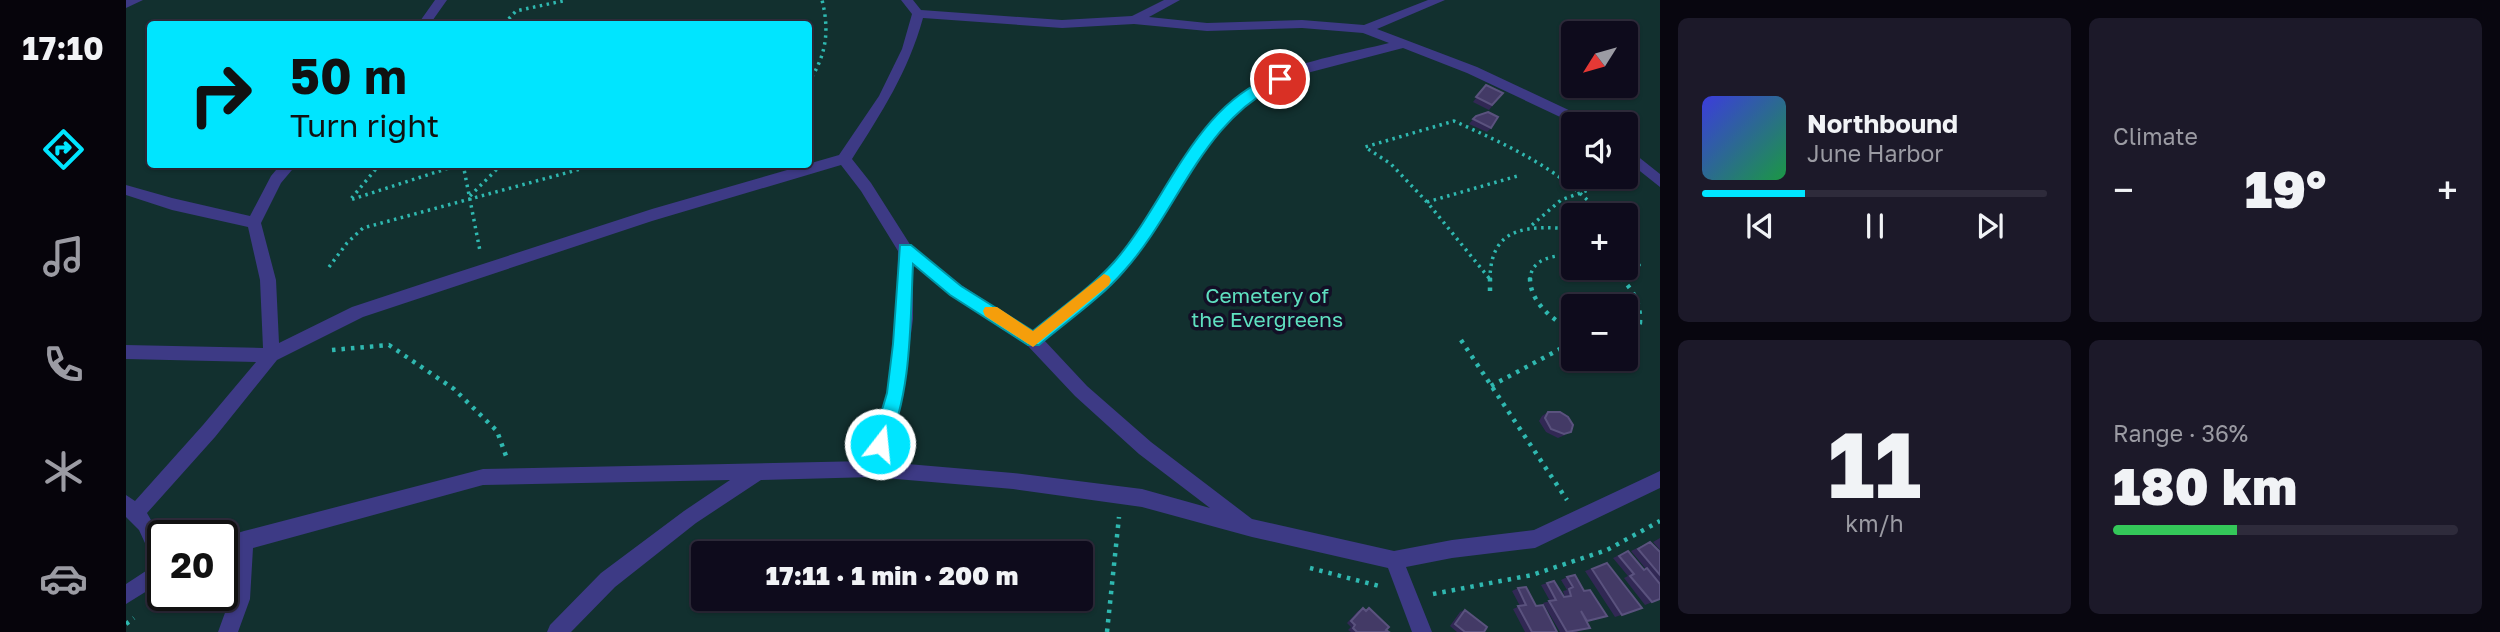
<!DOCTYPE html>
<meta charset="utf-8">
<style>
:root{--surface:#0e0b1c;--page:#1c1929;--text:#f1f3f6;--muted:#9b9ba3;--line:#2e2b3b;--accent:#00e5ff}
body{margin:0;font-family:"Golos Text",sans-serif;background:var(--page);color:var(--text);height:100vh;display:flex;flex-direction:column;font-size:26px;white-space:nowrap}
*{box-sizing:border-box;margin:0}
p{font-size:23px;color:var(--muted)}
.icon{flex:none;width:38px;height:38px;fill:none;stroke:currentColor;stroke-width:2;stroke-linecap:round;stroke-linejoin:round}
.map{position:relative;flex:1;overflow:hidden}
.sheet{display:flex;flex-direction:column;gap:18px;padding:18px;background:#08060f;width:840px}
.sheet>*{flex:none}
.guide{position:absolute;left:21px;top:21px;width:665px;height:147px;border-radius:7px;box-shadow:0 2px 5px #0004,0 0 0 2px var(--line);background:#00e5ff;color:#111;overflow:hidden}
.needle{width:46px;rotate:233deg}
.controls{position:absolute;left:1435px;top:21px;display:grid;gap:14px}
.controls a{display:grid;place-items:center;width:77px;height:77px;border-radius:7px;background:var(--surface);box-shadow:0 2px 5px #0004,0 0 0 2px var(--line);font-size:35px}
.speed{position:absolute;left:21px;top:520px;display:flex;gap:14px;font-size:35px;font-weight:700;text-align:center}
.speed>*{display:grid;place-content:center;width:91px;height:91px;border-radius:50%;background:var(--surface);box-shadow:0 2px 5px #0004,0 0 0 2px var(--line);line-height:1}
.speed .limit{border:4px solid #111;border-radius:10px;background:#fff;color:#111}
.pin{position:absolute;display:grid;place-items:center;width:60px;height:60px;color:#fff;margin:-30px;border:4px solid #fff;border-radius:50%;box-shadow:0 2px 7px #0007}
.me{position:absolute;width:77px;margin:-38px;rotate:16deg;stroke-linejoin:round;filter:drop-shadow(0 0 5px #0008)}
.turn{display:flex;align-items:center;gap:24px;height:147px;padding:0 28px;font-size:32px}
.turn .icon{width:91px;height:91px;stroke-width:2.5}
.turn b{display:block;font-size:49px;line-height:60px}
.big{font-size:52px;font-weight:800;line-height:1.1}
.sheet .tile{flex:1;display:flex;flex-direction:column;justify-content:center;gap:10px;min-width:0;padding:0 24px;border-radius:10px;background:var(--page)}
.sheet .dial{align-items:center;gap:0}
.dial b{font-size:91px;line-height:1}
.song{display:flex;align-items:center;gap:21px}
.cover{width:84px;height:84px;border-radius:10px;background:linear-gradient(135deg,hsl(240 70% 55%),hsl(140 70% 35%))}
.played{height:7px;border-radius:4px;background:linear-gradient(90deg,var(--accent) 30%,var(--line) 30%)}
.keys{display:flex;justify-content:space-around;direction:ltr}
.heat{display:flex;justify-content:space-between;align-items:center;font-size:38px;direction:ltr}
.charge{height:10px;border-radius:5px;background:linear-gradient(90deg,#34c759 36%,var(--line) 0)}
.sheet .tiles{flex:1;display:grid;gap:18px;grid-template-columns:repeat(2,1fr)}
.trip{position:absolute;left:565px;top:541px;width:402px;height:70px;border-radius:7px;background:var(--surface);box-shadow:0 2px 5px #0004,0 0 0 2px var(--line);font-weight:800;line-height:70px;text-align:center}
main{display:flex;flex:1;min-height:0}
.tabs{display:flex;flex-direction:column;width:126px;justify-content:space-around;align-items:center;background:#06040b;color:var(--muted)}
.tabs .icon{width:49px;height:49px}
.tabs .on{color:var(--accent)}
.tabs b{font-size:32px;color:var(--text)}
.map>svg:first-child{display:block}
</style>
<main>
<nav class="tabs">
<b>17:10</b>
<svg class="icon on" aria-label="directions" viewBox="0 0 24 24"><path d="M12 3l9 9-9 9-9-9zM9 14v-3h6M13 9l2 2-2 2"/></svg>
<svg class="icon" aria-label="music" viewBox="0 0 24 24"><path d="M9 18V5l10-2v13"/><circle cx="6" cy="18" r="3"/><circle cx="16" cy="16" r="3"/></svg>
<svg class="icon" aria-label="phone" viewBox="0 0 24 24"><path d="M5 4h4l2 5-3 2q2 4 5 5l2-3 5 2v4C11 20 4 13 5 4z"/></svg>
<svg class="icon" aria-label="climate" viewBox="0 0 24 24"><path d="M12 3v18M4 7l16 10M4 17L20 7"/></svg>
<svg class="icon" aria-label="car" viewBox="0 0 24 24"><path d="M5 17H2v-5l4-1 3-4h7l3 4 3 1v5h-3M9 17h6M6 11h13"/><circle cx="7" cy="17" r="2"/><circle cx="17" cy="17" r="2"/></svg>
</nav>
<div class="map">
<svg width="1534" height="632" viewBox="0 0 1534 632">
<rect width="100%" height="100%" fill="#130f26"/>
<path fill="#12302f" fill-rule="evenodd" d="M0 0H1534V632H0ZM24 24H682V164H24ZM1447 33H1500V86H1447ZM1447 124H1500V177H1447ZM1447 215H1500V268H1447ZM1447 306H1500V359H1447ZM37 536H96V595H37ZM578 553H956V598H578Z"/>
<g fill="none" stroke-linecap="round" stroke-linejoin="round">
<path stroke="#2fb8b0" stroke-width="3.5" stroke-dasharray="2.5 4.5" stroke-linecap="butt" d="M378 24 390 11 441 0
M682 83C700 56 704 32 696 0
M254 164 224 200 335 164
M337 164 354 251
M344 196 376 164
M1301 202 1265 164 1239 147 1328 121C1383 146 1435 169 1476 215
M1406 225 1435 200 1498 177
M203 267 221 243 237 228 462 167
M1483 268 1497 280
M1494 277 1513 265 1500 245
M1363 278 1301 202 1395 175
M1364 280C1364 224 1404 226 1447 229
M1404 280C1405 257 1429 256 1447 254"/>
<path stroke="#2fb8b0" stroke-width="4.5" stroke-dasharray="3.5 6" stroke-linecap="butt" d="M1364 278V297
M1404 278C1404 303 1427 320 1447 331
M1495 278C1508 291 1515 304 1514 323L1500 336
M1335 340 1441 500
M206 350 263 345 328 389 371 431 380 456
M1365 386 1447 342
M1184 568 1253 586
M1307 594 1406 575 1481 550 1534 521
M0 624 8 618
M981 632 993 517"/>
<path fill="#3d3a85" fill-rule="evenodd" d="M0 0H17L0 8Z
M309 0H321L304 24H292Z
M775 0H787L795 10 936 20 1006 16 1038 0H1054L1023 17 1081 23 1176 20 1238 25 1302 0H1319L1251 29 1351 67 1466 121 1468 124H1449L1341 73 1277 48 1181 73 1136 92 1100 123 1062 173 1033 222 998 271 918 340 961 386 1025 442 1126 519 1268 551 1326 540 1408 530 1534 471V488L1409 548 1326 558 1280 567 1306 632H1286L1262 568 1126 537 1016 507 887 489 747 477 635 480 570 523 489 587 445 632H421L424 625 475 573 558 511 604 480 357 485 127 548 124 599 112 632H92L104 599 108 553 96 556V538L118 531 357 469 741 461 761 393 771 319 772 251 735 191 715 165 526 221 237 317 151 360 89 437 21 513 37 541V581L0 604V584L29 565 13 530 0 517V495L9 501 77 425 130 362 0 359V345L137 348 134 280 122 227 46 210 0 195V185L46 198 124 216 145 176 155 164H171L155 183 135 223 150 280 153 343 226 307 323 275 526 209 713 155 753 96 776 49 786 14ZM797 18 936 28 1008 24 1081 31 1176 28 1237 33 1263 43C1220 54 1164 62 1126 86 1061 128 1038 207 988 262 966 287 932 309 906 331L835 285 785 246 745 183 726 159C756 112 782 72 797 18ZM787 265 825 295 901 345 949 396 1013 454 1084 508 1016 489 887 473 758 462 777 393 787 319Z
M1500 147 1534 174V187L1500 160Z"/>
</g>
<path fill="#312854" d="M1360 85 1377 93 1363 110 1347 102Z
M1350 116 1365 128 1361 132 1343 124Z
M1422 412 1439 435 1432 438 1420 432 1413 421 1416 416Z
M1534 538V550L1527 542Z
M1524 542 1534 552V599L1519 605 1498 578 1502 576 1487 558 1502 551 1518 570 1520 569 1505 551Z
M1481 563 1516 608 1489 617 1459 571Z
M1441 577 1458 591 1481 616 1460 621 1464 628 1450 632H1434L1417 603 1424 601 1415 585 1421 583 1439 597 1437 591 1441 590 1435 580Z
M1392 588 1410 606 1431 632H1399L1387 609 1394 606 1386 591Z
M1237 608 1239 610 1243 608 1263 632H1225L1222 630 1225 627 1221 623 1232 611Z
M1339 610 1358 632H1331L1324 626 1334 612Z"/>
<path fill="#433a66" stroke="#5a527e" stroke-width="2" d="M1360 85 1377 93 1366 105 1350 97Z
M1362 112 1372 117 1365 128 1347 119 1350 116Z
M1422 412H1434L1442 417 1447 425 1445 432 1438 434 1425 429 1419 418Z
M1524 542 1534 552V575L1512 549Z
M1502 551 1518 570 1521 568 1534 584V599L1526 602 1504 576 1508 574 1493 556Z
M1481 563 1516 608 1496 615 1466 569Z
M1449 575 1458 591 1464 590 1481 616 1461 621 1455 611 1464 628 1441 632 1423 601 1430 600 1421 583 1428 581 1438 597 1445 596 1443 589 1447 587 1441 577Z
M1400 587 1410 606 1417 605 1431 632H1406L1392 606 1400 605 1392 588Z
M1237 608 1240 611 1243 608 1263 627 1260 630 1263 632H1231L1227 628 1229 625 1225 621Z
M1339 610 1361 627 1358 632H1339L1329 624Z"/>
<path fill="#00e5ff" stroke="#0095a6" stroke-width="2" d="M1154 74 1159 76V82C1077 117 1054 209 998 271 975 298 940 322 913 345H902L824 295 787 264C784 326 786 392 760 450L754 452 748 450 746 444 761 393 767 344 774 245H785L835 286 907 331C933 309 965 288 988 262 1041 202 1070 100 1154 74Z"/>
<path fill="#f59e0b" d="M978 274 983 276 985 280 983 285 907 347 859 316 857 311 859 307H871L907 331Z"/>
<g text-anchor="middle" stroke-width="7" stroke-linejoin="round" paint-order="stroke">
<g font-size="21" fill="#5fe0c0" stroke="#130f26">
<text x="1141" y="303">Cemetery of<tspan x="1141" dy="24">the Evergreens</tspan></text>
</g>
</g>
</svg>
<div class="controls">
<a><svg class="needle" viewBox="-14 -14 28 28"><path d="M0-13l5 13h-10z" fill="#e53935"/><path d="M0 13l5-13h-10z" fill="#9b9ba3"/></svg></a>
<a><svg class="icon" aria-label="sound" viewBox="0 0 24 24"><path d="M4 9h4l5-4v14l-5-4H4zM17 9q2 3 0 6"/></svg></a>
<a>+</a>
<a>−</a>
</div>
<div class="speed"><div class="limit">20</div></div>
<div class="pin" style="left:1154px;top:79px;background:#d93025"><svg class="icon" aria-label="arrive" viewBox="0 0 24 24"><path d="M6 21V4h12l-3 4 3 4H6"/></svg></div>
<svg class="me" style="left:754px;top:444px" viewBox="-20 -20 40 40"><circle r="17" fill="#00e5ff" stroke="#fff" stroke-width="3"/><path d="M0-11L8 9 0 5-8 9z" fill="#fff"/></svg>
<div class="trip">17:11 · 1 min · 200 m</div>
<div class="guide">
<div class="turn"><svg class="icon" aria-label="right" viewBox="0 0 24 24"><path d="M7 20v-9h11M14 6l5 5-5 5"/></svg><div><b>50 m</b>Turn right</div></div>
</div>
</div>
<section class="sheet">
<div class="tiles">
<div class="tile">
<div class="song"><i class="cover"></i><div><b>Northbound</b><p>June Harbor</p></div></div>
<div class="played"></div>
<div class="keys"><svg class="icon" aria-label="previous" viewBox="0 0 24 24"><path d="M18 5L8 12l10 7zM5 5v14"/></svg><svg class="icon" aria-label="pause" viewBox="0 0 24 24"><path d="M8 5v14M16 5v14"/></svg><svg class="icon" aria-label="next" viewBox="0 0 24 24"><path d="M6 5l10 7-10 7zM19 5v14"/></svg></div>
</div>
<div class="tile"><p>Climate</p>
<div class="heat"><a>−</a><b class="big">19°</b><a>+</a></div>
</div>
<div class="tile dial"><b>11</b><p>km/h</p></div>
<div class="tile"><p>Range · 36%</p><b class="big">180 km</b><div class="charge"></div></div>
</div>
</section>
</main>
